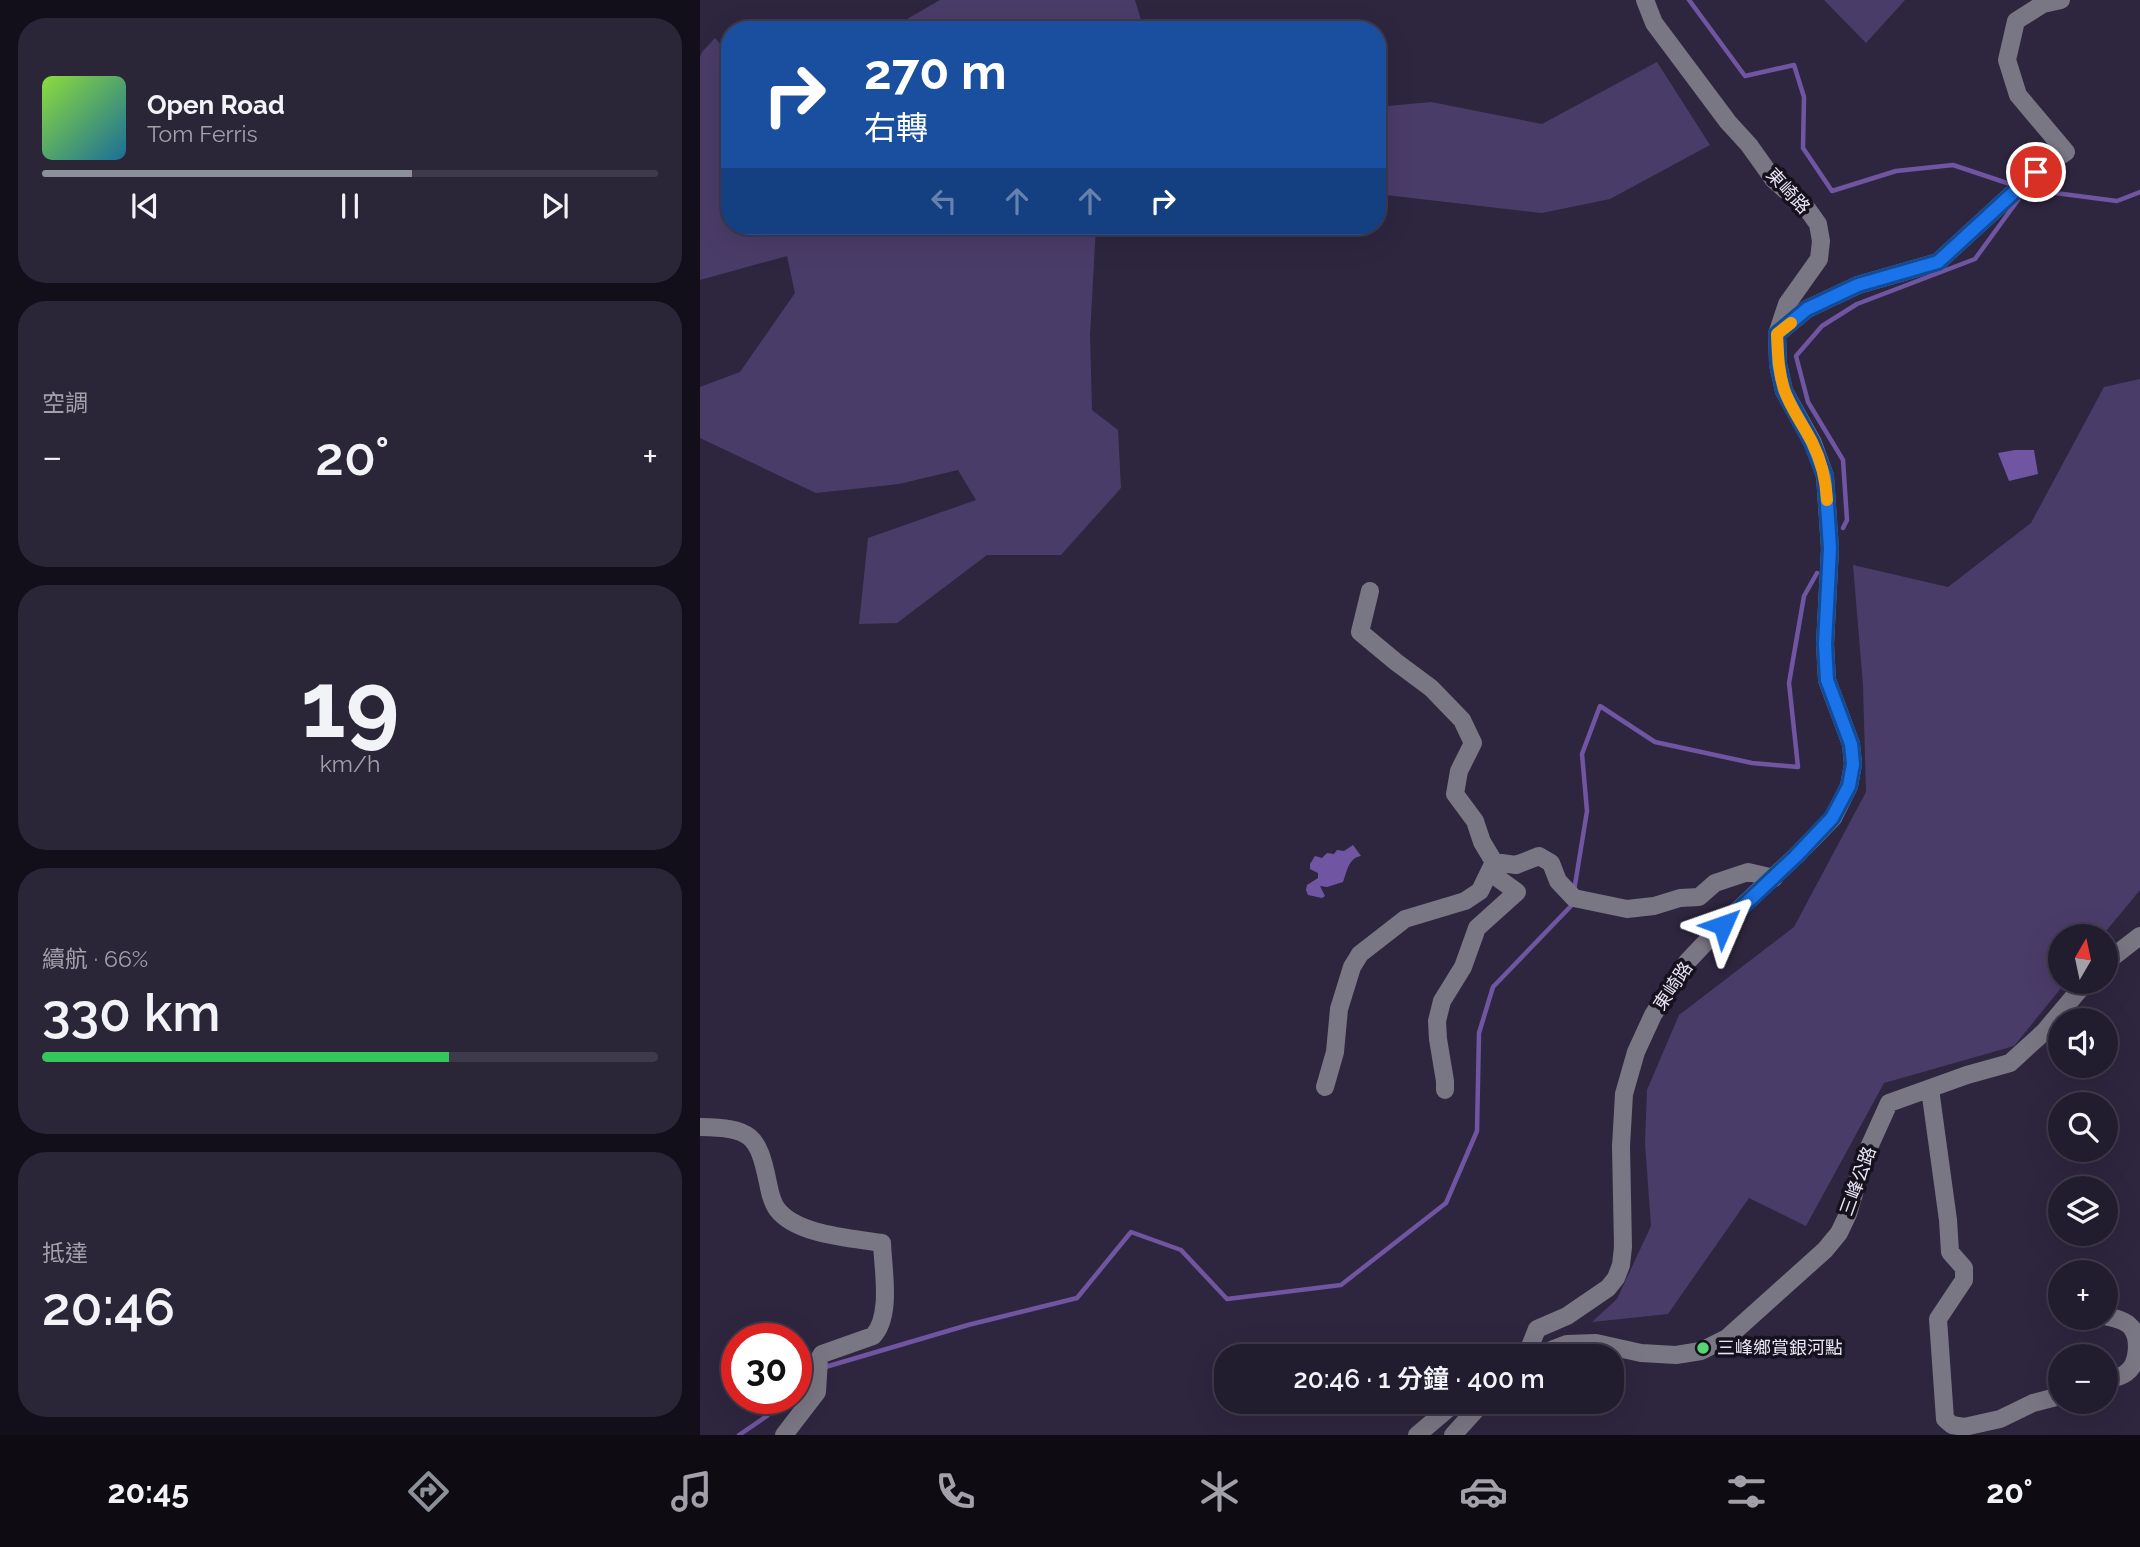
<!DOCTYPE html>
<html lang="zh-TW">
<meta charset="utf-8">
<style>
:root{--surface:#221c2f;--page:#2a2537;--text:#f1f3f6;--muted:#a2a1aa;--line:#3f3a4b;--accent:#8c9099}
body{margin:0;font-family:Raleway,"Noto Sans TC",sans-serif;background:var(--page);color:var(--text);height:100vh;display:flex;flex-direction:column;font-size:26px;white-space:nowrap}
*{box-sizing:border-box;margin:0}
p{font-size:23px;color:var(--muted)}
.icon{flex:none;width:38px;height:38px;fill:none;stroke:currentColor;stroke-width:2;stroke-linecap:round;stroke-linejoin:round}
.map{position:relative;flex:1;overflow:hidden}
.panel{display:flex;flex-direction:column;gap:18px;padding:18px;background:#130f1a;width:700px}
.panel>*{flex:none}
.guide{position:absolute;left:21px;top:21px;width:665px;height:214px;border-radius:28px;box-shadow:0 7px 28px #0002,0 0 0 2px var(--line);background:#1a4fa0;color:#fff;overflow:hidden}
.needle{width:46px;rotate:9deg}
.buttons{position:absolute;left:1348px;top:924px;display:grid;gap:14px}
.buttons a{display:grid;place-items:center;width:70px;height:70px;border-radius:50%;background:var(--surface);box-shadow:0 7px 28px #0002,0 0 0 2px var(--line);font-size:35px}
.speed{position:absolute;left:21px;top:1323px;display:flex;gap:14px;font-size:35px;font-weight:700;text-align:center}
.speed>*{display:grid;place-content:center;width:91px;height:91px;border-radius:50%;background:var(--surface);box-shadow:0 7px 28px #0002,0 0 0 2px var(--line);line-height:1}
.speed .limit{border:10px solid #d22;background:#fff;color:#111}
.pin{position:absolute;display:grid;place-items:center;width:60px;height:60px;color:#fff;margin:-30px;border:4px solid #fff;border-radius:50%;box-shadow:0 2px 7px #0007}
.me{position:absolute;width:77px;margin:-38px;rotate:47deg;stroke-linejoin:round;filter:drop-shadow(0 0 5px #0008)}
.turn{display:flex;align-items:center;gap:24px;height:147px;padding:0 28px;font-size:32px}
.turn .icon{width:91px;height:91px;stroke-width:2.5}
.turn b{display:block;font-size:49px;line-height:60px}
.lanes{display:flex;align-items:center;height:66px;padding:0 28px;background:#0003;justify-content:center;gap:35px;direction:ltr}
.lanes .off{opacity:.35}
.big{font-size:52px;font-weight:600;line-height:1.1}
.panel .tile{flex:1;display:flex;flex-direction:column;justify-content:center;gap:10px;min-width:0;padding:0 24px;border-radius:28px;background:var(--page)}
.panel .dial{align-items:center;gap:0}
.dial b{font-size:91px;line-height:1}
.song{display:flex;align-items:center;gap:21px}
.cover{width:84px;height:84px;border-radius:10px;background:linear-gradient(135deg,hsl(90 70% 55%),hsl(200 70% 35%))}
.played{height:7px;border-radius:4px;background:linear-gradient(90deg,var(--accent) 60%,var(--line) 60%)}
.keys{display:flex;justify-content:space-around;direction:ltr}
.heat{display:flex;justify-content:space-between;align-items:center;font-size:38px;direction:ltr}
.charge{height:10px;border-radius:5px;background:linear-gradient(90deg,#34c759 66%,var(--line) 0)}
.trip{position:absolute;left:514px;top:1344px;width:410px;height:70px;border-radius:28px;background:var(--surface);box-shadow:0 7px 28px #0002,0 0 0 2px var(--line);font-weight:600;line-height:70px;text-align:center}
.dock{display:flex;height:112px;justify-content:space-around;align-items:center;background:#0e0b13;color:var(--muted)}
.dock .icon{width:49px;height:49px}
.dock .active{color:var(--accent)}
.dock b{font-size:32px;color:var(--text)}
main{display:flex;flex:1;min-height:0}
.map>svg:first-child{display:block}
</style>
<main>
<section class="panel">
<div class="tile">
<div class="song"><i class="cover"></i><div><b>Open Road</b><p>Tom Ferris</p></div></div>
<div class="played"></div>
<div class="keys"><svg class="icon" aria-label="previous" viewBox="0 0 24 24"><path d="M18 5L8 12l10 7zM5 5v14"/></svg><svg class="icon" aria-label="pause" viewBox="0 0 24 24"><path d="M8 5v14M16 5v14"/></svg><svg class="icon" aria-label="next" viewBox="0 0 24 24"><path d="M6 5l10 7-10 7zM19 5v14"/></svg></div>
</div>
<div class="tile"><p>空調</p>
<div class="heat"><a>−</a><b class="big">20°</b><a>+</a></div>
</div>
<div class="tile dial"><b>19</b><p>km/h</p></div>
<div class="tile"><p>續航 · 66%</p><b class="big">330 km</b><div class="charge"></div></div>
<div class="tile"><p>抵達</p><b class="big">20:46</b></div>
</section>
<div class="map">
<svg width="1440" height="1435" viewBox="0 0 1440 1435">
<rect width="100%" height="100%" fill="#2e263f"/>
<path fill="#4a3c68" d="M240 0H435L444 30H188Z
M1124 0H1205L1166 43Z
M15 38 30 55V226H144L149 233 157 226H396L390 335 392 410 418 430 421 488 361 555H287L197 623 159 624 168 538 276 500 258 470 199 484 116 493 0 438V387L40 372 95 293 87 256 0 280V57L2 52Z
M957 62 1010 145 910 199 842 213 677 194V107L731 102 842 124Z
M1440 379V890L1402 936H1360V982H1366L1314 1046 1184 1083 1106 1226 1049 1198 968 1314 892 1322 917 1299 951 1226 945 1143 947 1090 979 1015 1094 927 1166 792 1163 685 1153 565 1248 587 1331 523 1404 387Z"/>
<path fill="#7056a2" d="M1315 450H1334L1338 474 1309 481 1298 453Z
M653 845 661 856C648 858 647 872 643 882L627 887 620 886 625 896 622 898 608 895 606 890 607 885 618 878V873L610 869V864L615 856 622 858 627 853 634 854 637 850 644 851Z"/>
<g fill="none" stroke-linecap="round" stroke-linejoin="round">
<path stroke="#7056a2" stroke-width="4.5" d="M989 0 1045 76 1094 65 1104 97 1103 148 1132 191 1196 171 1253 165 1313 185
M1325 189 1417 201 1440 192
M1143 528 1147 520 1143 460 1108 402 1096 356 1122 326 1157 304 1275 259 1318 200
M874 891 887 811 882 754 900 706 955 742 1052 763 1098 767 1089 683 1104 596 1117 573
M122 1368 268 1325 377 1298 431 1232 481 1250 527 1299 641 1285 746 1203 777 1131 779 1033 793 987 871 906 872 903
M96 1387 114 1371
M39 1435 67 1416 85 1398"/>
<path stroke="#7a7784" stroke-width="18" d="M1077 334 1107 309 1158 285 1238 262 1336 172 1366 152 1318 95 1307 60 1316 21 1343 4 1361 0
M670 591 660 632 696 662 731 688 762 720 773 743 759 771 755 794 775 821 782 842 794 862 816 865 839 856 851 863 858 881 874 898 927 909 954 906 980 898 999 897 1015 883 1048 872 1074 878
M1405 963 1440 936
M625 1087 635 1052 639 1009 652 967 660 954 705 919 765 901 780 891 794 862 799 879 817 892 777 928 763 967 742 1001 737 1021 738 1039 745 1081V1090
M1230 1089 1248 1220 1250 1252 1264 1268V1280L1238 1319 1245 1419 1252 1425 1264 1427 1300 1419 1333 1403 1360 1396
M0 1127C51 1128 58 1134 68 1183 70 1192 71 1201 77 1209 96 1235 152 1238 182 1243 183 1270 192 1316 173 1336L122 1354 119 1359 117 1392 84 1435
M1405 1316C1414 1318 1425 1320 1431 1327 1440 1338 1439 1364 1426 1373 1421 1377 1412 1379 1405 1381
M826 1356 837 1329 867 1316 908 1288 916 1278 921 1265 923 1247 921 1146 924 1094 936 1052 953 1015 987 962 1023 924 1096 856 1133 818 1149 786 1153 764 1151 744 1127 680 1125 644 1130 549 1125 476 1113 443 1084 391 1078 364 1077 334 1087 304 1119 259 1121 241 1118 224 1108 210 1074 180 1049 145 1028 122 954 23 945 0
M836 1356 867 1344 896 1343 941 1353 976 1355 1001 1351 1027 1338 1125 1250 1139 1233 1148 1214 1165 1156 1189 1103 1267 1075 1310 1063 1344 1032 1386 982
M717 1435 756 1402
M753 1435 783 1402"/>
</g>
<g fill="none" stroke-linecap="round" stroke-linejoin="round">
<defs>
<path id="route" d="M1023 925 1096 856 1132 818 1149 786 1153 764 1151 744 1127 680 1125 644 1130 548 1125 476 1112 443 1084 391 1078 364 1077 334 1107 309 1158 285 1238 262 1336 172"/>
</defs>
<use href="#route" stroke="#114b97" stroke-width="18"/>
<use href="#route" stroke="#1a73e8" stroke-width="12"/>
<path stroke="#f59e0b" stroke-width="12" d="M1091 323 1077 334C1078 353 1078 370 1084 389 1090 408 1103 424 1112 442 1121 460 1126 480 1127 500"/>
</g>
<circle fill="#55d671" stroke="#15111d" stroke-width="2.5" cx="1003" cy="1348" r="7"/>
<g text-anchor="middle" stroke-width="7" stroke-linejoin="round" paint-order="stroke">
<g font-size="18" fill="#e9e5f6" stroke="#15111d">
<text transform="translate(1088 191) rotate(47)" y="6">東崎路</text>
<text transform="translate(973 986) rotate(-56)" y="6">東崎路</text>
<text transform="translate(1158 1181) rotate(-70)" y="6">三峰公路</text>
</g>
<g font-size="18" fill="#e9e5f6" stroke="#15111d" text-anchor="start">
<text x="1017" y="1354">三峰鄉賞銀河點</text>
</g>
</g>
</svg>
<div class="buttons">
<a><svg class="needle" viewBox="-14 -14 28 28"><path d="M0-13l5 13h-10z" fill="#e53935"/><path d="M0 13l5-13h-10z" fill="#a2a1aa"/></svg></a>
<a><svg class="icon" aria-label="sound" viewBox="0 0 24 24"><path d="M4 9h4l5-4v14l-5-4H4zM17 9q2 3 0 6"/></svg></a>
<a><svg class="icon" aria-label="search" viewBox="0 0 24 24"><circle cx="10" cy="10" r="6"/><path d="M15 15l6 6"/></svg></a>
<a><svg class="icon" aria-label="layers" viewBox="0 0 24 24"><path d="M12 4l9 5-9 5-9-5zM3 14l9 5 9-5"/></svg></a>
<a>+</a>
<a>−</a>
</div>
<div class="speed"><div class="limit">30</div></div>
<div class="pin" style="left:1336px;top:172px;background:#d93025"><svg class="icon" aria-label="arrive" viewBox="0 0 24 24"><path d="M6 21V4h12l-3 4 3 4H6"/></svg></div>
<svg class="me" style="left:1023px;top:925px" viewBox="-20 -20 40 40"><path d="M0-17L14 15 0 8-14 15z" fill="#1a73e8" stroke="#fff" stroke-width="4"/></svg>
<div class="trip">20:46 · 1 分鐘 · 400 m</div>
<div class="guide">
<div class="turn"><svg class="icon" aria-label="right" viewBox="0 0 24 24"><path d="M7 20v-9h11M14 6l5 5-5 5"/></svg><div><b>270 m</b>右轉</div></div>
<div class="lanes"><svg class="icon off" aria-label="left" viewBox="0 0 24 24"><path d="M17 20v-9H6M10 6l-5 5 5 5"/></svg><svg class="icon off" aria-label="ahead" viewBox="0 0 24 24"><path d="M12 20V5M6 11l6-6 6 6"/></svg><svg class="icon off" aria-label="ahead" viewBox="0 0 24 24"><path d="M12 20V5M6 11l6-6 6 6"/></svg><svg class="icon" aria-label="right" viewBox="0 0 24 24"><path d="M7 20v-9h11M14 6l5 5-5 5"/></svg></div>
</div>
</div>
</main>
<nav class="dock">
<b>20:45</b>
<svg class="icon active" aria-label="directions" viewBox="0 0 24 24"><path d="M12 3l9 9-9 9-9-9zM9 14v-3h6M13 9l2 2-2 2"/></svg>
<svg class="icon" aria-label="music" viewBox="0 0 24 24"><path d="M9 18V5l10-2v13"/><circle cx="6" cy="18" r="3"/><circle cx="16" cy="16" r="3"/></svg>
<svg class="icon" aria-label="phone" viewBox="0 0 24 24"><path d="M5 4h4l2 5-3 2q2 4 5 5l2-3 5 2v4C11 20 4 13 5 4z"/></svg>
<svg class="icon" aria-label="climate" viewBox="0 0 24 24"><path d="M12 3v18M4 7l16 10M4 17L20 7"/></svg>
<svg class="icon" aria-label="car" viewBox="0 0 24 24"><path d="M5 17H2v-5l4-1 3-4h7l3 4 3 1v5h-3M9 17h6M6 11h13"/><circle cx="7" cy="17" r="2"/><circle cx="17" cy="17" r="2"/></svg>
<svg class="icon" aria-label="filters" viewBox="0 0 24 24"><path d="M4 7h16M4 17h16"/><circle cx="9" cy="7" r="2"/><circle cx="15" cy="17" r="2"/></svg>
<b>20°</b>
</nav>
